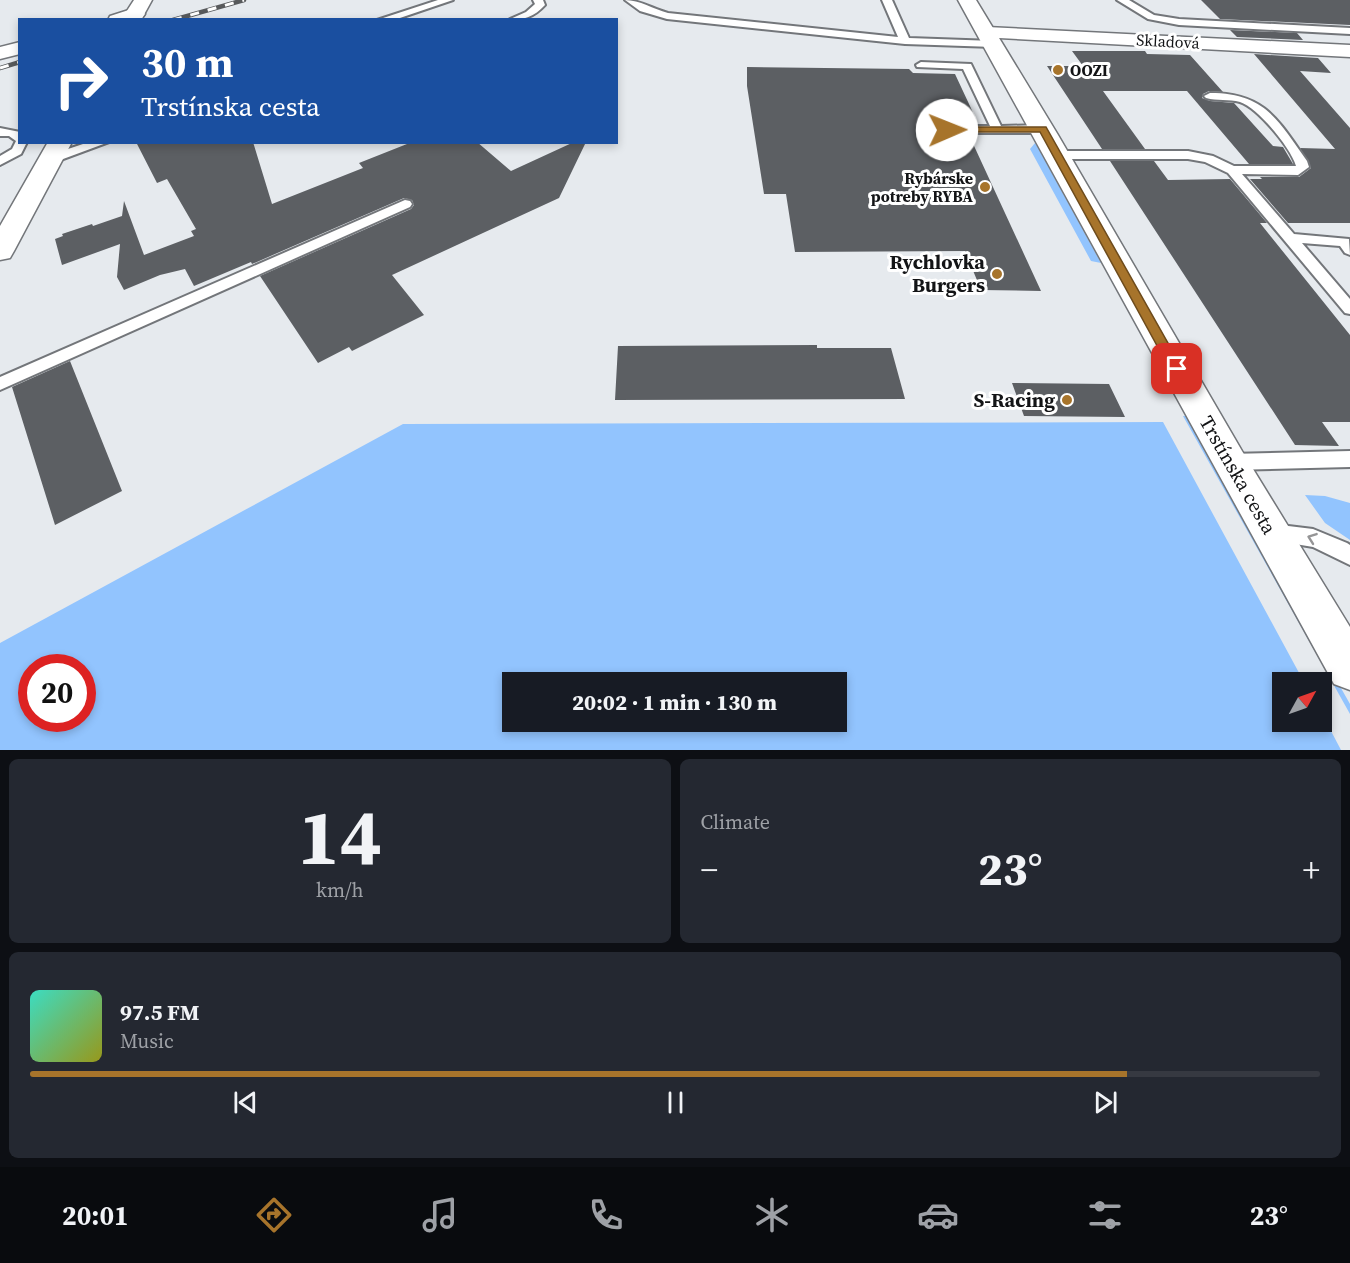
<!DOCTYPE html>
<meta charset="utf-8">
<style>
:root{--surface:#171b24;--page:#242831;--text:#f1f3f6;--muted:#9ea1a6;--line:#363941;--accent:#a7742b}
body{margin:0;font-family:"Source Serif 4",serif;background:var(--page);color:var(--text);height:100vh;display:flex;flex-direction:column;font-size:22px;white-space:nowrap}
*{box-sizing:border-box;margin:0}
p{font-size:20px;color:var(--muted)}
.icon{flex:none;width:33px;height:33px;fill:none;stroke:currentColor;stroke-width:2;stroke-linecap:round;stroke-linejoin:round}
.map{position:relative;height:750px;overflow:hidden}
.panel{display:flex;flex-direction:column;gap:9px;padding:9px;background:#0d0f14;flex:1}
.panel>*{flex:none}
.hud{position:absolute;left:18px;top:18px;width:600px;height:126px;border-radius:0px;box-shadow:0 3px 9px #0003;background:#1a4fa0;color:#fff;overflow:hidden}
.needle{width:39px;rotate:50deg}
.fabs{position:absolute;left:1272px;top:672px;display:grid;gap:12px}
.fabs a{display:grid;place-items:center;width:60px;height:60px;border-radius:0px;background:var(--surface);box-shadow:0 3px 9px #0003;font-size:30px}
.speed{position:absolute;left:18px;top:654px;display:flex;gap:12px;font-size:30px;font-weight:700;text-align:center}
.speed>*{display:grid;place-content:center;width:78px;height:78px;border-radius:50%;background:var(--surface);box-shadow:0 3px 9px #0003;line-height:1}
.speed .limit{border:9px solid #d22;background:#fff;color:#111}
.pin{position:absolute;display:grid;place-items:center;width:51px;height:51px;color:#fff;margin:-26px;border-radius:12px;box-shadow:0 3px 9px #0006}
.me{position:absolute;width:66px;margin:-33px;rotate:89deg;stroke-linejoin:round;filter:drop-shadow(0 0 4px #0008)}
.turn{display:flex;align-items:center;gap:21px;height:126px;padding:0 24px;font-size:27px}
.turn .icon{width:78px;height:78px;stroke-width:2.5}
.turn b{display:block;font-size:42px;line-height:51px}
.big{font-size:45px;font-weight:800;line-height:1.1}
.panel .tile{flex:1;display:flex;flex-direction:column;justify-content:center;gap:9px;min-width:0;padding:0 21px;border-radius:9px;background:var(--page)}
.panel .dial{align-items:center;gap:0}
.dial b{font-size:78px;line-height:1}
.song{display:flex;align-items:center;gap:18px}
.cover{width:72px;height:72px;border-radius:9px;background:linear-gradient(135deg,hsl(170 70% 55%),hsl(60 70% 35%))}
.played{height:6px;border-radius:3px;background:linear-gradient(90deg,var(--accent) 85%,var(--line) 85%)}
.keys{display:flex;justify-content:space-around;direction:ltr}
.heat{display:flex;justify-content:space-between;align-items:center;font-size:33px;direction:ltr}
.panel .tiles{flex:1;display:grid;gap:9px;grid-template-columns:1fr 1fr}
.tile:last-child{grid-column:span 2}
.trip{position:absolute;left:502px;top:672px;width:345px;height:60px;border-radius:0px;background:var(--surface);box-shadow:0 3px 9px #0003;font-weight:800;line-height:60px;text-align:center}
.dock{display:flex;height:96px;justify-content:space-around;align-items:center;background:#090b0e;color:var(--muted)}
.dock .icon{width:42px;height:42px}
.dock .active{color:var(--accent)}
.dock b{font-size:27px;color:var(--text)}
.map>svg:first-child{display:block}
</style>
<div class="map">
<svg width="1350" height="750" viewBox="0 0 1350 750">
<rect width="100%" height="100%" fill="#e6eaee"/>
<path fill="#92c4fe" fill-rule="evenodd" d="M1035 143 1037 146 1101 263 1091 261 1030 149Z
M1183 416H1187L1350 704V714Z
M1163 422 1304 682H1282V722H1322V714L1341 750H0V643L403 424ZM32 668H82V718H32ZM837 682V722H513V682Z
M1305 495 1325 496 1350 503V540L1325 523Z"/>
<path fill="#5c5f63" d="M1201 0H1350V25L1220 19Z
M1230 30 1297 33 1303 40 1237 37Z
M1072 51H1145L1147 54 1190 55 1223 92 1209 91 1203 94 1202 98 1210 101 1234 103 1273 146 1283 147 1293 164H1249L1187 91H1103L1145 149H1102L1047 66H1083Z
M1254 54 1318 58 1331 73 1300 71 1350 128V223H1288L1250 179H1262L1260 177H1299L1311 168 1300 148 1335 149Z
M747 67 909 69 913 73 955 74 976 119H961L963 124H946L939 131 943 135H969L1041 291 981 290 965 251 795 252 786 194H764L747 86Z
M136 142H253L272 204 363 168 359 163 412 142H477L511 171 574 142H586L559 198 392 275 424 315 352 351 349 347 318 363 260 276 411 209 414 205 412 200 404 198 252 264 251 262 194 286 185 269 160 275 124 290 117 277 120 244 62 265 55 239 63 236 62 234 92 224 93 226 122 216 124 201 144 255 194 236 191 231 196 229 167 179 157 183Z
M1110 161H1154L1168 180 1230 179 1267 223H1260L1350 335V422H1322L1339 446 1295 445Z
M817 345V348H891L905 399 615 400 618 346Z
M70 361 122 491 55 525 12 387Z
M1012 383 1109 384 1125 417 1024 416Z"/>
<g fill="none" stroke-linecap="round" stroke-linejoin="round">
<defs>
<path id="lane" d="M438 0H453L394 20H377Z
M533 0H543L545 5C534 17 524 20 508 20L526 12 535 4Z
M625 0C640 0 653 9 668 13L898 37 882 0H892L909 38 994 41 999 44 994 47 905 44 667 19 640 11Z
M1117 0H1129L1154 15 1179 19 1350 28V34L1179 25 1148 19Z
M921 62 971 64 1001 126 1043 125 1049 129 1043 133H943L941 130 947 126H990L963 69 917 67 916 65Z
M1210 93C1265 93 1278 120 1307 161L1309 167 1298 175 1242 174 1294 234 1349 239 1350 255 1345 253 1340 246 1302 243 1350 299V314L1345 313 1228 173 1205 162 1188 159H1057L1051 155 1057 151H1188L1213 156 1234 166H1296C1291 148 1258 108 1240 102 1229 99 1217 101 1206 98L1204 96Z
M0 128 20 132V142H27L21 154 0 165V156L12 149 16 141 9 136H0Z
M89 142H109L55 162H47L45 159 47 156Z
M405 200 410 201 412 204 410 207 0 390V377Z
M1350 451V467L1229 470 1223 467 1220 462 1223 457 1229 454Z
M1272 524 1313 529 1347 543 1350 545V565L1313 547 1265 539 1262 533 1265 527Z"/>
<path id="street" d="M135 8 142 10 145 14 142 18 108 20 110 16Z
M987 27 1350 45V57L980 37 977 33 980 29Z
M20 42V54L0 59V47Z"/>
<path id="secondary" d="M134 0H152L141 20H121Z
M958 0H976L1058 135 1242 451 1350 627V690L1334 684Z
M48 142H72L14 251 10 258 0 260V226Z"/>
</defs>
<use href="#lane" stroke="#73767a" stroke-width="4"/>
<use href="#street" stroke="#73767a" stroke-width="3"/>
<use href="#secondary" stroke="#73767a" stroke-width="3"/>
<use href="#lane" fill="#fff" fill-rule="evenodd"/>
<use href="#street" fill="#fff" fill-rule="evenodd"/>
<use href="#secondary" fill="#fff" fill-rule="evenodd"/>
<defs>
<path id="rail" d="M173 20 244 0
M0 68 20 62"/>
</defs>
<use href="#rail" stroke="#585a5c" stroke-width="4.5"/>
<use href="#rail" stroke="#fff" stroke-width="3" stroke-dasharray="9" stroke-linecap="butt"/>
</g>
<defs><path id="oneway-chevron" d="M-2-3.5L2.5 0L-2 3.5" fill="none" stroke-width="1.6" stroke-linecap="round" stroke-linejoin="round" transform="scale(1.5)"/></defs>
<use stroke="#959596" href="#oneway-chevron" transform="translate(1312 538) rotate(-160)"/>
<path fill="#a7742b" stroke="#6d4b1c" stroke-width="1.5" d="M947 127H1046L1181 366 1183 369 1181 373H1172L1040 132H944V128Z"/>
<g fill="#a7742b" stroke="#fff" stroke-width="2">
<circle cx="1058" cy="70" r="6"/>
<circle cx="985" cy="187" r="6"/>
<circle cx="997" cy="274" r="6"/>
<circle cx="1067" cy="400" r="6"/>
</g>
<g text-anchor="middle" stroke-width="6" stroke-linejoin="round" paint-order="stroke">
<g font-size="16" fill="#131416" stroke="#fff">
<text transform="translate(1168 41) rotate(3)" y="6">Skladová</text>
</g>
<g font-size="16" font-weight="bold" fill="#131416" stroke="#fff" text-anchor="start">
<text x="1070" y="76">OOZI</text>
<text x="973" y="184" text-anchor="end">Rybárske<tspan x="973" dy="18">potreby RYBA</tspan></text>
</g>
<g font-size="20" font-weight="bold" fill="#131416" stroke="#fff" text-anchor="end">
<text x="985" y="269">Rychlovka<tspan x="985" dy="23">Burgers</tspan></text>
<text x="1055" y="407">S-Racing</text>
</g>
<g font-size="20" fill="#131416" stroke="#fff">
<text transform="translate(1238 475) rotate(60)" y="7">Trstínska cesta</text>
</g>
</g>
</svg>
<div class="fabs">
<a><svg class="needle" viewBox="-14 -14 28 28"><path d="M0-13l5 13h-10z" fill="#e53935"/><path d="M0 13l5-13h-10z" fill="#9ea1a6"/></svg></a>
</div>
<div class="speed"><div class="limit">20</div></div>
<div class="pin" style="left:1177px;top:369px;background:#d93025"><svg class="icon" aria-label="arrive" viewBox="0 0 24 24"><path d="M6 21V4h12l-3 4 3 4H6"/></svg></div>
<svg class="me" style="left:947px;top:130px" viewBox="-20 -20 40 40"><circle r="19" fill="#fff"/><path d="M0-13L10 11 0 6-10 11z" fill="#a7742b"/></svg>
<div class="trip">20:02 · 1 min · 130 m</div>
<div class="hud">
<div class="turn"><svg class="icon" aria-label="right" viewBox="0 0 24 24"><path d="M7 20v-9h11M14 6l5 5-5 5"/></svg><div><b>30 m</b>Trstínska cesta</div></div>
</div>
</div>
<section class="panel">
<div class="tiles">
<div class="tile dial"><b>14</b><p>km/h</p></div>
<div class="tile"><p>Climate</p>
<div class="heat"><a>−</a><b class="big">23°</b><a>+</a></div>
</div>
<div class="tile">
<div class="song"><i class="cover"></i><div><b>97.5 FM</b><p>Music</p></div></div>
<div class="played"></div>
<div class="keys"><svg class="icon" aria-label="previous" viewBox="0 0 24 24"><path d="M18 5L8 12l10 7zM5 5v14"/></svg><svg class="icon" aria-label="pause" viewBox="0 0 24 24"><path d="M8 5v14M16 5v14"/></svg><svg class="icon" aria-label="next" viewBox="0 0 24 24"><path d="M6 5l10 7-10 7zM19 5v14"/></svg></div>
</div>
</div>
</section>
<nav class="dock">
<b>20:01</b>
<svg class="icon active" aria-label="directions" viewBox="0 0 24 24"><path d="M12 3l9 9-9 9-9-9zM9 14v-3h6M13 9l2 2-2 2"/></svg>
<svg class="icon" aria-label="music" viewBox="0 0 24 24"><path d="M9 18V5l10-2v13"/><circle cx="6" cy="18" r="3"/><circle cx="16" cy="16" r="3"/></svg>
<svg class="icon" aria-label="phone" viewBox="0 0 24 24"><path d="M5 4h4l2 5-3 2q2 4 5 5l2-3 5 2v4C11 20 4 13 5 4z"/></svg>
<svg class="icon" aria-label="climate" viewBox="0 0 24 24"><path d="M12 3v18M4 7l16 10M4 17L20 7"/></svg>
<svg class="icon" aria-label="car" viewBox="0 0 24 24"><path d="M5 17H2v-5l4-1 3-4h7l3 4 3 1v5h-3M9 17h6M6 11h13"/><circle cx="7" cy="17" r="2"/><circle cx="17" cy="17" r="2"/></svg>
<svg class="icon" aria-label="filters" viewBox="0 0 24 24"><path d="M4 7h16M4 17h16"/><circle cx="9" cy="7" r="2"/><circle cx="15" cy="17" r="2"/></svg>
<b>23°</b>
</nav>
